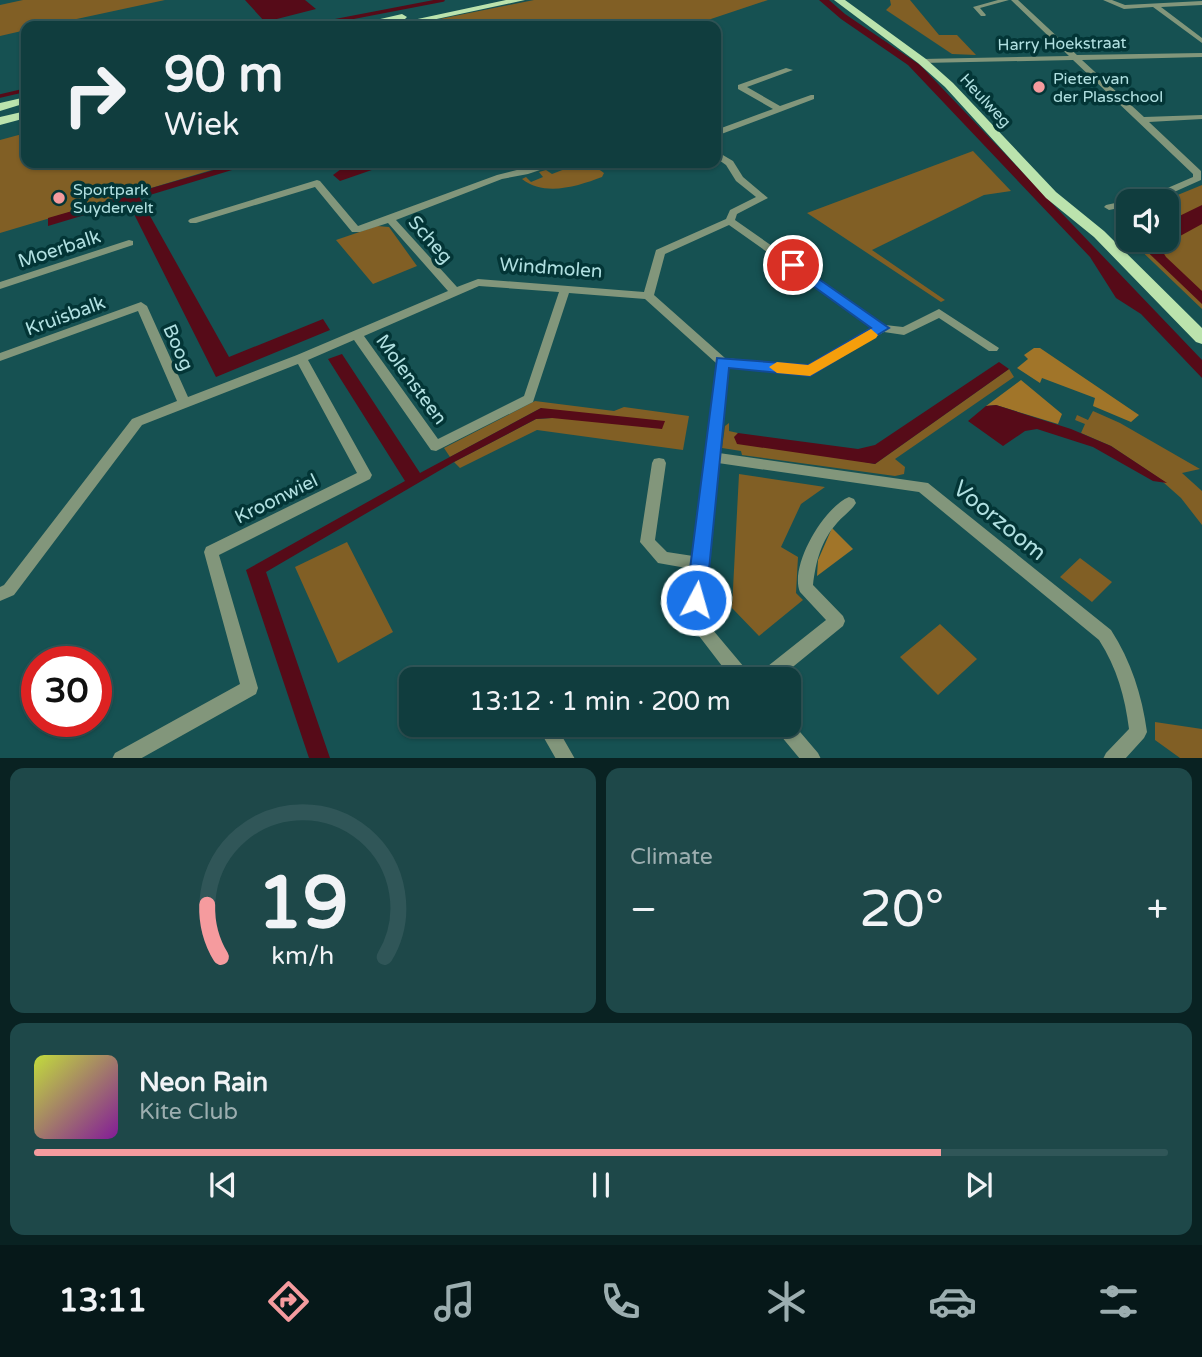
<!DOCTYPE html>
<meta charset="utf-8">
<style>
:root{--surface:#103d3e;--page:#1e4849;--text:#f1f3f6;--muted:#9caeb0;--line:#305658;--accent:#f59b9e}
body{margin:0;font-family:"Varela Round",sans-serif;background:var(--page);color:var(--text);height:100vh;display:flex;flex-direction:column;font-size:26px;white-space:nowrap}
*{box-sizing:border-box;margin:0}
p{font-size:23px;color:var(--muted)}
.icon{flex:none;width:38px;height:38px;fill:none;stroke:currentColor;stroke-width:2;stroke-linecap:round;stroke-linejoin:round}
.map{position:relative;height:758px;overflow:hidden}
.drawer{display:flex;flex-direction:column;gap:10px;padding:10px;background:#092222;flex:1}
.drawer>*{flex:none}
.top-card{position:absolute;left:21px;top:21px;width:700px;height:147px;border-radius:14px;box-shadow:0 2px 5px #0004,0 0 0 2px var(--line);background:#103d3e;color:var(--text);overflow:hidden}
.buttons{position:absolute;left:1116px;top:189px;display:grid;gap:14px}
.buttons a{display:grid;place-items:center;width:63px;height:63px;border-radius:14px;background:var(--surface);box-shadow:0 2px 5px #0004,0 0 0 2px var(--line);font-size:35px}
.speed{position:absolute;left:21px;top:646px;display:flex;gap:14px;font-size:35px;font-weight:700;text-align:center}
.speed>*{display:grid;place-content:center;width:91px;height:91px;border-radius:50%;background:var(--surface);box-shadow:0 2px 5px #0004,0 0 0 2px var(--line);line-height:1}
.speed .limit{border:10px solid #d22;background:#fff;color:#111}
.pin{position:absolute;display:grid;place-items:center;width:60px;height:60px;color:#fff;margin:-30px;border:4px solid #fff;border-radius:50%;box-shadow:0 2px 7px #0007}
.me{position:absolute;width:77px;margin:-38px;rotate:6deg;stroke-linejoin:round;filter:drop-shadow(0 0 5px #0008)}
.turn{display:flex;align-items:center;gap:24px;height:147px;padding:0 28px;font-size:32px}
.turn .icon{width:91px;height:91px;stroke-width:2.5}
.turn b{display:block;font-size:49px;line-height:60px}
.big{font-size:52px;font-weight:600;line-height:1.1}
.drawer .widget{flex:1;display:flex;flex-direction:column;justify-content:center;gap:10px;min-width:0;padding:0 24px;border-radius:14px;background:var(--page)}
.drawer .dial{align-items:center;gap:0}
.dial svg{height:182px;overflow:visible;fill:none;stroke:var(--line);stroke-width:7;stroke-linecap:round;text-anchor:middle}
.dial text{fill:var(--text);stroke:none}
.song{display:flex;align-items:center;gap:21px}
.cover{width:84px;height:84px;border-radius:10px;background:linear-gradient(135deg,hsl(70 70% 55%),hsl(290 70% 35%))}
.played{height:7px;border-radius:4px;background:linear-gradient(90deg,var(--accent) 80%,var(--line) 80%)}
.keys{display:flex;justify-content:space-around;direction:ltr}
.heat{display:flex;justify-content:space-between;align-items:center;font-size:38px;direction:ltr}
.drawer .tiles{flex:1;display:grid;gap:10px;grid-template-columns:1fr 1fr}
.widget:last-child{grid-column:span 2}
.trip{position:absolute;left:399px;top:667px;width:402px;height:70px;border-radius:14px;background:var(--surface);box-shadow:0 2px 5px #0004,0 0 0 2px var(--line);font-weight:600;line-height:70px;text-align:center}
.tab-bar{display:flex;height:112px;justify-content:space-around;align-items:center;background:#061819;color:var(--muted)}
.tab-bar .icon{width:49px;height:49px}
.tab-bar .current{color:var(--accent)}
.tab-bar b{font-size:32px;color:var(--text)}
.map>svg:first-child{display:block}
</style>
<div class="map">
<svg width="1202" height="759" viewBox="0 0 1202 759">
<rect width="100%" height="100%" fill="#165152"/>
<path fill="#815f25" d="M23 0H165L44 26H26V30L0 36V5Z
M534 0H768L690 26H405Z
M890 0H910L939 35H957L976 55 952 54 886 10 891 5Z
M26 133V163H235L0 233V140Z
M973 151 1011 191 984 195 872 250 945 300 941 302 807 213Z
M565 163 572 167 590 163 604 173 602 177C578 186 545 197 522 179L526 177 531 182 543 177 539 172 546 170 552 174 565 169 560 165Z
M1202 185V309L1130 240H1167V201H1163Z
M377 226 389 227 417 266 373 284 336 240Z
M1009 369 1014 377 895 459 905 467 904 474 895 476 742 455 741 451 722 448 725 426 729 423V431L738 433 735 437 875 464Z
M535 401 614 411 624 407 689 416 683 450 537 430 460 468 454 462 536 419 552 418 541 408 450 457 444 448Z
M1093 411 1120 423 1200 469 1182 473 1202 491V525L1181 498 1163 482H1165L1111 446 1081 433 1085 424 1075 420 1077 415 1088 420Z
M739 474 825 487 801 504 781 547 798 557 796 593 803 600 759 636 732 608Z
M347 542 393 632 338 663 295 567Z
M1080 558 1112 582 1092 602 1060 577Z
M940 624 977 659 938 695 900 657Z
M1155 722 1202 729V758H1180L1155 740Z"/>
<path fill="#a17529" d="M1034 348H1040L1139 415 1131 422 1093 406 1095 398 1042 378 1040 383 1017 368 1028 359 1024 355Z
M1021 380 1062 414 1058 424 996 405 986 406Z
M832 528 853 549 817 576 818 560Z"/>
<path fill="#560b18" d="M245 0H305L316 9 265 22Z
M819 0H829L845 14 920 65 1202 360V378L1141 314 1116 298 1090 257 908 65 841 19Z
M238 163H255L140 198 229 357 323 319 330 330 216 377 130 206 118 205 48 226V218Z
M349 163H392L340 181 333 175Z
M1202 205V224L1160 247 1166 257 1202 291V304L1135 240H1167V222Z
M342 354 420 473 541 408 665 421 662 429 552 418 536 419 454 462 266 572 330 758H309L246 570 405 481 328 359Z
M999 362 1009 369 875 464 737 444 734 437 738 433 858 449 875 445Z
M996 405 1071 429 1111 446 1167 483 1153 481 1093 447 1037 429 1025 431 1003 446 968 421 986 406Z"/>
<g fill="none" stroke-linecap="round" stroke-linejoin="round">
<path stroke="#560b18" stroke-width="3.5" d="M308 26 443 0
M0 96 26 90"/>
<path fill="#82967b" fill-rule="evenodd" d="M998 0H1009L980 8 986 15 985 16H981L973 7Z
M1011 0H1018L1077 55 1202 53V57L1082 60 1144 117 1202 115V119L1149 122 1201 171V180L1154 201H1133L1135 199 1149 196 1193 177V174L1073 60 922 63 918 61 922 59 1069 56Z
M1103 0H1112L1125 5 1202 1V5L1161 7 1202 38V43L1153 7 1124 9Z
M786 68 793 70 747 87 780 106 811 95H814V99L716 136V130L773 109 738 89V85Z
M716 151 733 161 743 177 768 198 737 214 735 220 885 325 903 327 939 309 999 348 997 351H989L939 318 904 335 884 332 810 375 728 367 719 453 928 483 1111 630C1131 661 1142 695 1147 732L1144 738 1125 759H1103L1106 753 1129 729C1125 697 1117 668 1099 640L919 492 718 463 702 617 749 673 751 679H732L686 619 692 569 658 563 640 542 652 463 654 459 659 458 664 459 666 463 655 540 667 552 693 556 716 363 645 299 569 293 533 402 436 451 431 450 354 340 308 360 372 475 370 479 219 555 258 688 256 694 140 759H112L115 753 240 684 204 552 206 547 357 473 298 364 142 425 14 595 0 601V587L4 585 132 419 177 401 138 311 0 361V353L141 302 147 306 188 397 297 355 448 291 388 223 360 232H352L315 187 196 223H190L188 221 190 219 317 180 320 181 358 226 497 175 544 163H556L555 165 528 174 502 179 396 220 457 287 478 279 644 292 656 250 726 219 730 210 756 197 736 181 726 165 716 158ZM729 225 874 328 808 366 725 358 654 295 665 254ZM479 286 559 292 524 396 438 439 364 336Z
M1129 200 1133 201H1129V206L1109 210 1104 207 1106 205Z
M129 240 133 241V245L0 289V282Z
M849 497 854 499 856 503C851 511 843 516 837 523 821 541 816 561 813 585L843 616 845 621 843 626 778 679H757L759 673 826 620 800 592C789 566 824 507 849 497Z
M789 719 818 753 821 759H800L776 730 773 724H789Z
M536 724H555L575 759H556Z"/>
<path fill="#bbe3ad" fill-rule="evenodd" d="M506 0H525L404 26H385Z
M834 0H845L926 59 953 83 1056 192 1104 231 1202 328V344L1196 342 1094 237 1046 198 945 87 918 63Z
M402 14 407 17 405 19 369 26H350Z
M26 97V103L0 111V103Z
M26 111V118L0 125V117Z"/>
</g>
<path fill="#1a73e8" stroke="#114b97" stroke-width="2" d="M793 261 889 328 810 376 729 368 706 600 703 607 696 609 689 607 686 600 717 358 808 365 871 328 788 268V262Z"/>
<path fill="#f59e0b" d="M871 329 878 335 876 338 810 376 777 373 769 367 777 362 808 365Z"/>
<g fill="#f59b9e" stroke="#033536" stroke-width="2.5">
<circle cx="1039" cy="87" r="7"/>
<circle cx="59" cy="198" r="7"/>
</g>
<g text-anchor="middle" stroke-width="7" stroke-linejoin="round" paint-order="stroke">
<g font-size="16" fill="#b1e0e1" stroke="#033536">
<text transform="translate(1062 43) rotate(-1)" y="6">Harry Hoekstraat</text>
<text transform="translate(986 100) rotate(47)" y="6">Heulweg</text>
</g>
<g font-size="16" fill="#b1e0e1" stroke="#033536" text-anchor="start">
<text x="1053" y="84">Pieter van<tspan x="1053" dy="18">der Plasschool</tspan></text>
<text x="73" y="195">Sportpark<tspan x="73" dy="18">Suydervelt</tspan></text>
</g>
<g font-size="19" fill="#b1e0e1" stroke="#033536">
<text transform="translate(431 239) rotate(49)" y="7">Scheg</text>
<text transform="translate(59 248) rotate(-18)" y="7">Moerbalk</text>
<text transform="translate(551 267) rotate(4)" y="7">Windmolen</text>
<text transform="translate(65 315) rotate(-20)" y="7">Kruisbalk</text>
<text transform="translate(179 347) rotate(66)" y="7">Boog</text>
<text transform="translate(412 379) rotate(54)" y="7">Molensteen</text>
<text transform="translate(276 498) rotate(-26)" y="7">Kroonwiel</text>
</g>
<g font-size="23" fill="#b1e0e1" stroke="#033536">
<text transform="translate(1000 520) rotate(39)" y="8">Voorzoom</text>
</g>
</g>
</svg>
<div class="buttons">
<a><svg class="icon" aria-label="sound" viewBox="0 0 24 24"><path d="M4 9h4l5-4v14l-5-4H4zM17 9q2 3 0 6"/></svg></a>
</div>
<div class="speed"><div class="limit">30</div></div>
<div class="pin" style="left:793px;top:265px;background:#d93025"><svg class="icon" aria-label="arrive" viewBox="0 0 24 24"><path d="M6 21V4h12l-3 4 3 4H6"/></svg></div>
<svg class="me" style="left:696px;top:600px" viewBox="-20 -20 40 40"><circle r="17" fill="#1a73e8" stroke="#fff" stroke-width="3"/><path d="M0-11L8 9 0 5-8 9z" fill="#fff"/></svg>
<div class="trip">13:12 · 1 min · 200 m</div>
<div class="top-card">
<div class="turn"><svg class="icon" aria-label="right" viewBox="0 0 24 24"><path d="M7 20v-9h11M14 6l5 5-5 5"/></svg><div><b>90 m</b>Wiek</div></div>
</div>
</div>
<section class="drawer">
<div class="tiles">
<div class="widget dial"><svg viewBox="0 0 100 80">
<path d="M14 69A42 42 0 1 1 86 69"/>
<path d="M14 69A42 42 0 0 1 8 46" stroke="#f59b9e"/>
<text x="50" y="56" font-size="32" font-weight="700">19</text>
<text x="50" y="72" font-size="11">km/h</text>
</svg></div>
<div class="widget"><p>Climate</p>
<div class="heat"><a>−</a><b class="big">20°</b><a>+</a></div>
</div>
<div class="widget">
<div class="song"><i class="cover"></i><div><b>Neon Rain</b><p>Kite Club</p></div></div>
<div class="played"></div>
<div class="keys"><svg class="icon" aria-label="previous" viewBox="0 0 24 24"><path d="M18 5L8 12l10 7zM5 5v14"/></svg><svg class="icon" aria-label="pause" viewBox="0 0 24 24"><path d="M8 5v14M16 5v14"/></svg><svg class="icon" aria-label="next" viewBox="0 0 24 24"><path d="M6 5l10 7-10 7zM19 5v14"/></svg></div>
</div>
</div>
</section>
<nav class="tab-bar">
<b>13:11</b>
<svg class="icon current" aria-label="directions" viewBox="0 0 24 24"><path d="M12 3l9 9-9 9-9-9zM9 14v-3h6M13 9l2 2-2 2"/></svg>
<svg class="icon" aria-label="music" viewBox="0 0 24 24"><path d="M9 18V5l10-2v13"/><circle cx="6" cy="18" r="3"/><circle cx="16" cy="16" r="3"/></svg>
<svg class="icon" aria-label="phone" viewBox="0 0 24 24"><path d="M5 4h4l2 5-3 2q2 4 5 5l2-3 5 2v4C11 20 4 13 5 4z"/></svg>
<svg class="icon" aria-label="climate" viewBox="0 0 24 24"><path d="M12 3v18M4 7l16 10M4 17L20 7"/></svg>
<svg class="icon" aria-label="car" viewBox="0 0 24 24"><path d="M5 17H2v-5l4-1 3-4h7l3 4 3 1v5h-3M9 17h6M6 11h13"/><circle cx="7" cy="17" r="2"/><circle cx="17" cy="17" r="2"/></svg>
<svg class="icon" aria-label="filters" viewBox="0 0 24 24"><path d="M4 7h16M4 17h16"/><circle cx="9" cy="7" r="2"/><circle cx="15" cy="17" r="2"/></svg>
</nav>
